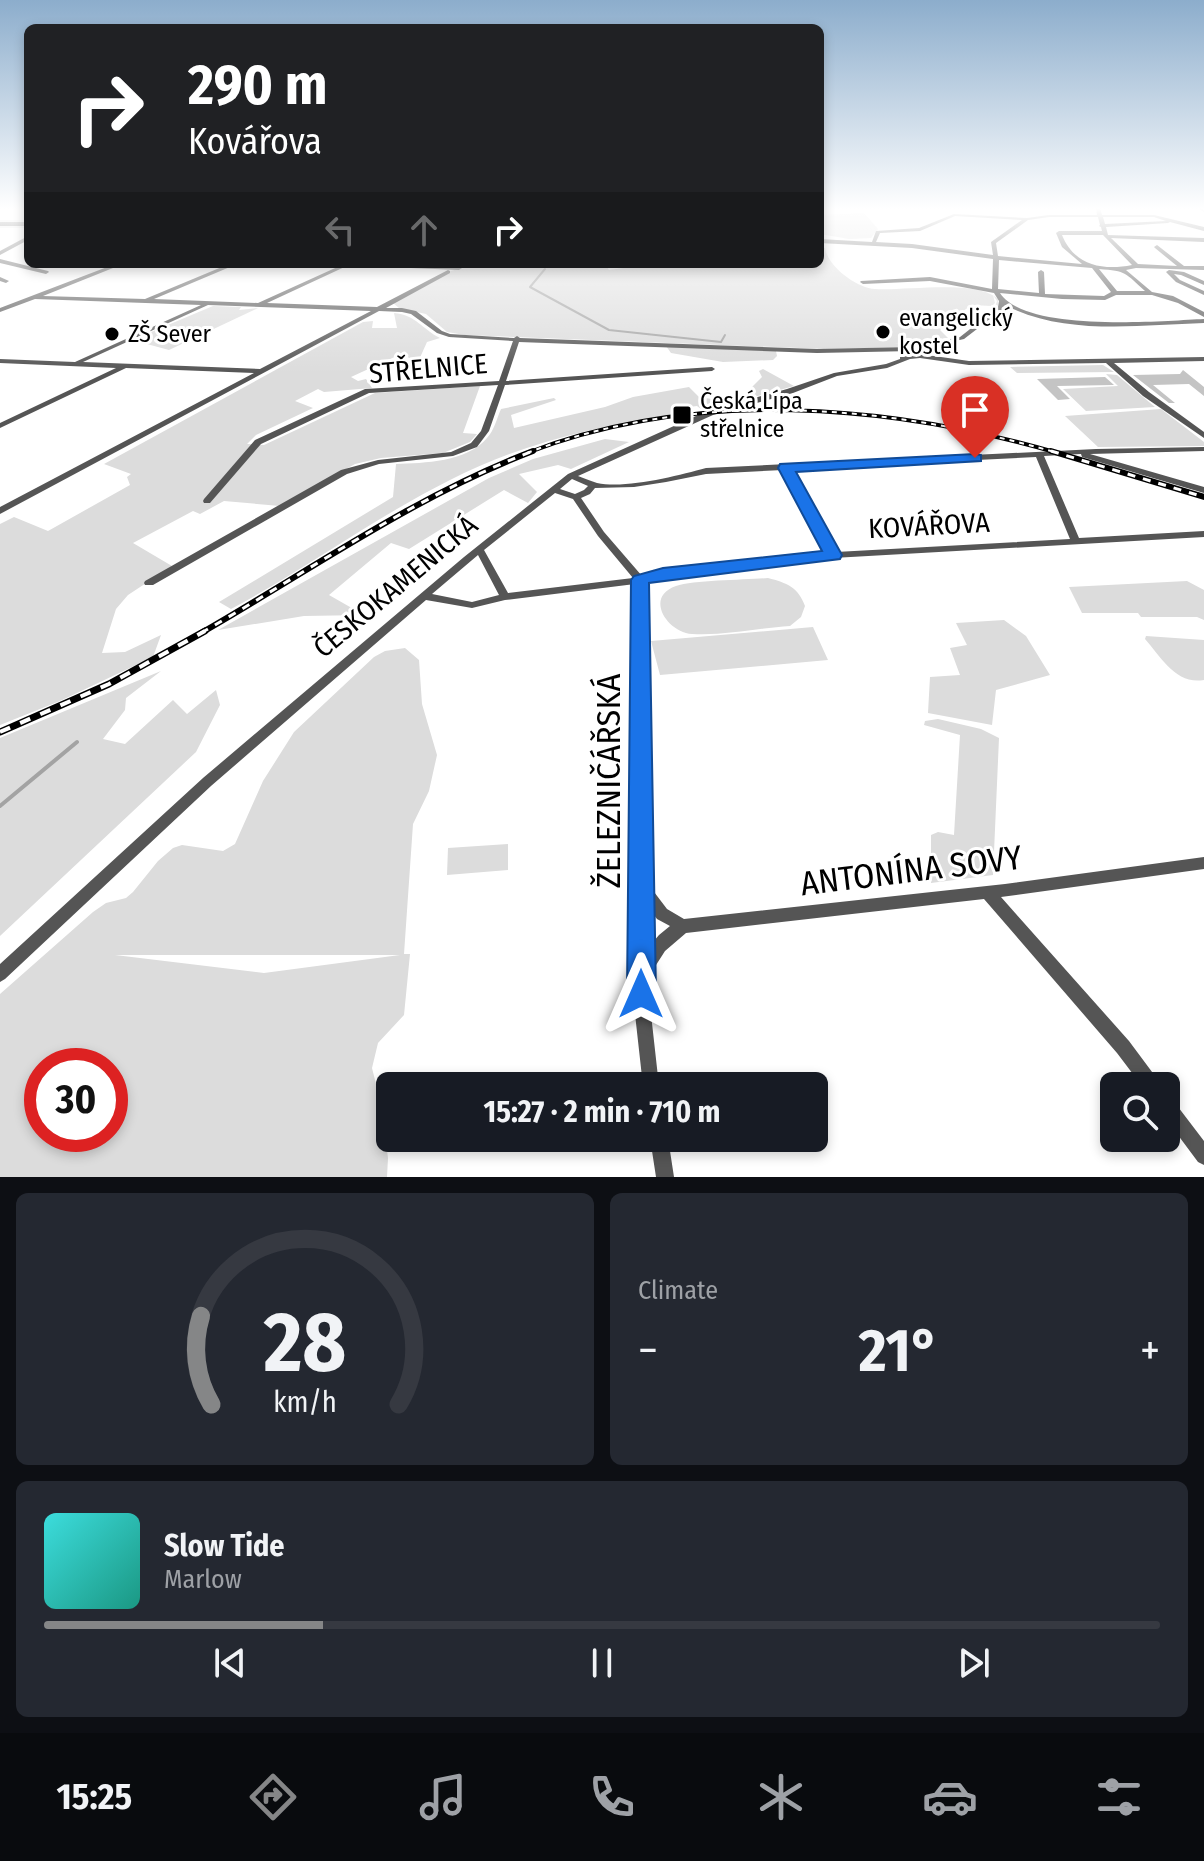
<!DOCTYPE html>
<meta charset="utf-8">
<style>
:root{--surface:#171b24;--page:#242831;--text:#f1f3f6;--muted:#9ea1a6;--line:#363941;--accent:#858687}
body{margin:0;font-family:"Fira Sans Condensed",sans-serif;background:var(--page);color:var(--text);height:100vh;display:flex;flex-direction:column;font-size:30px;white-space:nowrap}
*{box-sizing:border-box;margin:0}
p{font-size:26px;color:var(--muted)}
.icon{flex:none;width:44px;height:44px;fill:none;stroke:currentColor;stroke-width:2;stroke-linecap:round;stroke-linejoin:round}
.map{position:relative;height:1177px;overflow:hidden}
.details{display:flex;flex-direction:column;gap:16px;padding:16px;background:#0d0f14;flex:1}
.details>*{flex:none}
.banner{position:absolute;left:24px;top:24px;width:800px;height:244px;border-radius:12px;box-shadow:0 4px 12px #0003;background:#202124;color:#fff;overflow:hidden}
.fabs{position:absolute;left:1100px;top:1072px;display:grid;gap:16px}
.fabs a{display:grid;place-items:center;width:80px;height:80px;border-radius:12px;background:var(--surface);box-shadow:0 4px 12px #0003;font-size:40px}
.speed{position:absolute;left:24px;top:1048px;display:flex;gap:16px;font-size:40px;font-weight:700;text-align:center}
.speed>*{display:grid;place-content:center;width:104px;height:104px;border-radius:50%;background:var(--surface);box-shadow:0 4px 12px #0003;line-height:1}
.speed .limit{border:12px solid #d22;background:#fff;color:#111}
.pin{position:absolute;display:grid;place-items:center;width:68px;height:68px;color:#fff;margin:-82px -34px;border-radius:50% 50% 50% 0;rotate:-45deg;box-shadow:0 0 8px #0007}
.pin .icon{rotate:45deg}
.me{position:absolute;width:88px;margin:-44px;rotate:0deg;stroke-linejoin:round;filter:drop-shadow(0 0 6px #0008)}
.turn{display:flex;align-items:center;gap:28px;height:168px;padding:0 32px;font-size:36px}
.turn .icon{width:104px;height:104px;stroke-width:2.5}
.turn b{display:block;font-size:56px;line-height:68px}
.lanes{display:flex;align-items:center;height:76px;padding:0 32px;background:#0003;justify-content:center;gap:40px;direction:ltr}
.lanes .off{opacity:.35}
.big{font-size:60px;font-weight:700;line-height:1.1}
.details .card{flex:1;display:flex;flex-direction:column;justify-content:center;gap:12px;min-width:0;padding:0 28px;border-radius:12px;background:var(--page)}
.details .dial{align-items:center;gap:0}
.dial svg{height:208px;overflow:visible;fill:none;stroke:var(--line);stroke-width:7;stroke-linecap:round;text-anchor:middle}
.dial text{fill:var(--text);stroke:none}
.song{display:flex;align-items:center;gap:24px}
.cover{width:96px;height:96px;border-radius:12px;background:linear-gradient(135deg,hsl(180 70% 55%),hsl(170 70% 35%))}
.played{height:8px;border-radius:4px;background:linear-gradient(90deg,var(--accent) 25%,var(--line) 25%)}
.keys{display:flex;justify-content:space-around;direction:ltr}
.heat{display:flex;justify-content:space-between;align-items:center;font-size:44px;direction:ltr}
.details .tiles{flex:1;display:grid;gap:16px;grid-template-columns:1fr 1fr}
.card:last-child{grid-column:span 2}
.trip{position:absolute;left:376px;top:1072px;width:452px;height:80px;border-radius:12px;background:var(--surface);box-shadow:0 4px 12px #0003;font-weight:700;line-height:80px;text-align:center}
.menu{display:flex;height:128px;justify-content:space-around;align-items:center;background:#090b0e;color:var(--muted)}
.menu .icon{width:56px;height:56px}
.menu .selected{color:var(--accent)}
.menu b{font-size:36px;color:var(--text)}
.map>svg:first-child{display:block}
</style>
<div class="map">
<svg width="1204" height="1177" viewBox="0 0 1204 1177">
<rect width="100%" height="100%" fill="#fff"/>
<path fill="#dcdcdc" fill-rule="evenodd" d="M864 213 878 229 871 238 849 239 820 234V215Z
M820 248H825C828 267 857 288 875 289 905 291 977 279 998 299V306L995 307 997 301 993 295 995 303 992 306 971 305 940 330 948 338 894 344 927 342 911 347 824 349 465 335 447 332 426 314 399 308 393 303 448 272 473 264H605L609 270 654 264H820Z
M213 306 241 307 239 310 258 308 169 350 132 340Z
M394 313C416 315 422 329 440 338L427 342 418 362 401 354 351 377 358 381 366 379 372 388 324 392 318 389 295 401 313 408 256 435 247 444 264 445 375 393 480 386 463 433 477 434 470 442 443 453 381 458 355 464 280 506 224 501 200 514 193 511 133 543 172 566 128 595 116 609 102 653 125 652 161 635 153 657 60 701 0 725V524L14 517 48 531 130 485 127 477 131 474 104 464 363 322 373 321 372 328H397Z
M666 346 776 351 777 356 773 360 723 362 671 353Z
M1103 365 1114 372 1017 373 1010 367Z
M763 369 794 386 708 410 744 395 762 377 759 371Z
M1106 374 1117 375 1155 407 1086 411 1063 389 1118 386Z
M689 387 699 397 718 400 701 409 697 406 674 409 671 415C591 428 523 443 450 480 374 518 306 569 231 609L219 602 393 497 396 464C424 463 467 462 487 438 494 431 497 418 501 409L554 398 556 400 511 415 514 428 605 407 633 397Z
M1161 409 1204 442V446L1098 447 1065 416Z
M605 439 629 442 571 469 558 465 519 474 537 492 528 503 504 490 409 549 391 543 329 595 364 615 304 616 218 630 489 478 533 459Z
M768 578C787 583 798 587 805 606L801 617 790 626C759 628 723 636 692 634 667 632 644 597 676 586 694 580 747 580 768 578Z
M1187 581 1204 590V620L1197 617H1141L1138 613H1082L1069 587Z
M1004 620 1026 636 1050 675 996 690 992 725 928 713 930 677 960 675 950 648 967 645 956 623Z
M813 627 828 660 660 675 651 641Z
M1146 636 1204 640V680C1176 685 1161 657 1145 639Z
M405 648 419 660 422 704 437 755 429 791 413 824 404 954H410L404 1015 378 1043 372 1068 381 1104 388 1158 387 1177H0V994L93 912 106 903 126 898 133 892 158 861 173 848 182 845 223 851 235 844 263 781 294 732 374 657 385 651ZM115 955H400L264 973ZM42 1066H110V1134H42Z
M161 671 126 698 125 710 103 739 125 744 173 700 187 714 216 690 220 705 196 752 0 936V738Z
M938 719 981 729 999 738 993 875 931 883V835L938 832 954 835 960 735 924 725 925 721Z
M508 844V870L447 875 448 848Z"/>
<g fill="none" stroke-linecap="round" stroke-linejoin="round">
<path stroke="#a3a3a3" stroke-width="2" d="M545 269 530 287 609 330 721 342 725 335"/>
<path stroke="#a3a3a3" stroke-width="4" d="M0 806 77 742"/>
</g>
<path fill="#c4c4c4" d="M1183 370 1204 387V396L1189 384 1153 385 1175 403H1169L1133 375 1180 374Z
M1105 377 1114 385 1057 386 1070 399 1058 400 1037 379Z"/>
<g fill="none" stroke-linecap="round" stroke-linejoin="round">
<defs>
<path id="major" d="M0 222H28V226H0Z"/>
</defs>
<use href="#major" stroke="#dbdbdb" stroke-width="4"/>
<path fill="#555" fill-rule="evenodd" d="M1096 208H1100L1102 215H1154L1204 227V231L1170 222 1168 223 1106 227 1108 235 1204 238V242L1111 238 1138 264 1177 266 1155 248 1154 247 1157 245 1184 266H1204V270L1136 268 1126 270 1152 292 1173 296 1204 312V317L1178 303 1152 295H1116L1105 300 1062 299 1000 293C1026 333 1160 321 1204 319V323C1138 325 1065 336 1005 305L1003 309 964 339 912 351 817 353 519 342 506 381 712 367 715 369 712 371 505 385 489 431 477 447 453 456 379 464 347 474 153 585H145L144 583 145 581 341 470 378 460 451 452 471 443 481 431 498 385 369 393 261 444 210 503H204L203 501 204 499 255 440 365 389 499 381 513 341 449 337 437 333 411 314 402 312 379 311 0 514V507L254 373 126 368 0 428V423L116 368 0 363V359L75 362 201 305 35 299 0 312V308L115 264H123L43 296 145 299 229 264H237L154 299 258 303 344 264H351L267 303 377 307 448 270 450 271V273L386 308H402L416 311 442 331 450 334 514 338 517 336 520 338 817 349 912 347 960 337 998 307 999 301 994 293 930 281 863 284 860 282 861 281 930 277 992 289 993 259 912 248 820 243V239L872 242 876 231 919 228 954 214 1027 218 1049 215H1097ZM955 216 1022 220 991 242 993 255 912 244 876 242 880 233 920 231ZM1049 217H1098L1100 225 1099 226 1101 227 1102 231H1059L1056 233 1062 247 1082 264 998 256 996 243 1028 220ZM1103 217H1154L1166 221 1105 224ZM1062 235H1103L1132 265C1102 271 1074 265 1062 235ZM999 260 1092 268 1111 292 1104 296 1045 294 1044 272 1041 270 1038 272 1039 293 998 289ZM1099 269C1127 271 1125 273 1145 291H1117ZM208 305 371 311 260 369 83 362Z
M1197 208H1203L1204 212Z
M28 236V240L0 255V251Z
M0 259 48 271 49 272 46 274 0 263Z
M360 264 459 266 462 268 459 270 363 266Z
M1169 270 1184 272 1204 281V285L1181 275 1174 274 1180 280 1204 291V295L1176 282 1166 272Z
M0 277 9 281 6 283 0 281Z
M920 354 969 361 1204 357V361L1114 363 1149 392 1204 432V438L1143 396 1106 363 969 365 920 358 910 359 887 368 837 376 793 393 713 415 578 476C584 478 590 481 597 483 626 489 677 476 706 468L1096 449 1204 447V451L1090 454 1204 487V493L1082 457 1081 454 1044 456 1079 538 1204 531V537L833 558 664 576 645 582 648 884 667 909 684 919 1005 884 1204 857V869L1001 897 1129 1041 1158 1080 1160 1086H1142L1117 1053 984 899 686 933 665 951 649 976V996L659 1086H643L633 996 635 584 505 600 472 608 426 600 211 786 5 979 0 982V964L203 778 464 557 568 474 707 411 787 389 834 373 886 364 900 359V357ZM1036 457 1070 539 836 552 791 469ZM783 470 827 553 663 570 642 576 604 532 581 498 590 494 595 488 634 487 666 482 706 474ZM572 479 588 486 584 490 575 494 560 489ZM555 493 573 499 598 536 633 578 508 593 484 550ZM478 555 499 595 472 602 432 594ZM648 907 657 919 670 926 659 935 648 948Z
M1166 1096 1172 1099 1204 1141V1165L1198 1162 1166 1119Z
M650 1138H668L674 1177H656Z"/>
<use href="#major" fill="#000" fill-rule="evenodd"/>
<defs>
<path id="rail-far2" d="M527 453C695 388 889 404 1058 453"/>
<path id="rail-far1" d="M1051 451 1204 497
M201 633C311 570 413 497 533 451"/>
<path id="rail" d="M0 732 109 684 205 631"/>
</defs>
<use href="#rail-far2" stroke="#000" stroke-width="4"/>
<use href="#rail-far1" stroke="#000" stroke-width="6"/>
<use href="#rail" stroke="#000" stroke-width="7"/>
<use href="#rail-far2" stroke="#fff" stroke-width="2" stroke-dasharray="5" stroke-linecap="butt"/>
<use href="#rail-far1" stroke="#fff" stroke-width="3" stroke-dasharray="8" stroke-linecap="butt"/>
<use href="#rail" stroke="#fff" stroke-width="4" stroke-dasharray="11" stroke-linecap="butt"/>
</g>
<linearGradient id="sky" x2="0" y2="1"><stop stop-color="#8cadcc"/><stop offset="0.56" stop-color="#fff"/><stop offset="1" stop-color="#fff" stop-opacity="0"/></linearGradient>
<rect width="1204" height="373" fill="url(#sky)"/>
<path fill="#1a73e8" stroke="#114b97" stroke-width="2" d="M975 454 981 455V461L796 472 842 555 840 559 649 583 656 994 651 1004 641 1008 631 1004 627 994 631 580 634 576 663 568 822 551 778 468 780 464Z"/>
<g fill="#000" stroke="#fff" stroke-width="3">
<circle cx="883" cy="332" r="8"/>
<circle cx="112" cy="334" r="8"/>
<rect x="672" y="405" width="20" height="20" rx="4"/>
</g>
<g text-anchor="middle" stroke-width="6" stroke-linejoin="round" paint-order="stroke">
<g font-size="24" fill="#000" stroke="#fff" text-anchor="start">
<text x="899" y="326">evangelický<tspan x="899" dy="28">kostel</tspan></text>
<text x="128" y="342">ZŠ Sever</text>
<text x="700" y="409">Česká Lípa<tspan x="700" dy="28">střelnice</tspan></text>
</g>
<g font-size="28" fill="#000" stroke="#fff">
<text transform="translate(428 368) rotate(-5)" y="10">STŘELNICE</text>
<text transform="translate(929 525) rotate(-3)" y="10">KOVÁŘOVA</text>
<text transform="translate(395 586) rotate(-40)" y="10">ČESKOKAMENICKÁ</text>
</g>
<g font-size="34" fill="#000" stroke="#fff">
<text transform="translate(608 781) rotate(-90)" y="12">ŽELEZNIČÁŘSKÁ</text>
<text transform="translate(911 870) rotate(-7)" y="12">ANTONÍNA SOVY</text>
</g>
</g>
</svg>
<div class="fabs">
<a><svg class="icon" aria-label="search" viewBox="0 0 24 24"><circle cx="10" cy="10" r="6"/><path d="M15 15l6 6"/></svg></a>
</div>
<div class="speed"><div class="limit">30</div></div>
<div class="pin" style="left:975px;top:458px;background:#d93025"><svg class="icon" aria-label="arrive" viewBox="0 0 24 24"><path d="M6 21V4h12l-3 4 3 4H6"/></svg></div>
<svg class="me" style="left:641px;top:994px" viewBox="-20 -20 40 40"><path d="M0-17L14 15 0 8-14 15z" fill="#1a73e8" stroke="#fff" stroke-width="4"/></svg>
<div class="trip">15:27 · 2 min · 710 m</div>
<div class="banner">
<div class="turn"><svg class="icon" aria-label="right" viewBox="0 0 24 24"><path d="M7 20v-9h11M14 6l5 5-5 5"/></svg><div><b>290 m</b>Kovářova</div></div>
<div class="lanes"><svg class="icon off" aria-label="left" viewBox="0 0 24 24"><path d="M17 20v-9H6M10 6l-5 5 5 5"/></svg><svg class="icon off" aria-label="ahead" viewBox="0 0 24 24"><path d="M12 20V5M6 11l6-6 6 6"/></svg><svg class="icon" aria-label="right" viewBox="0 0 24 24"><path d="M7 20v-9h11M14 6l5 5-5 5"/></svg></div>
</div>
</div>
<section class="details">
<div class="tiles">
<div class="card dial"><svg viewBox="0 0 100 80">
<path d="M14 69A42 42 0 1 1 86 69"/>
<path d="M14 69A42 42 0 0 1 10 35" stroke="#858687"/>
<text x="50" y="56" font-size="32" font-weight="700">28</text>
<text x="50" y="72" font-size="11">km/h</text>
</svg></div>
<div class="card"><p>Climate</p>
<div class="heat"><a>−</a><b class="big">21°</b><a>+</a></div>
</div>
<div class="card">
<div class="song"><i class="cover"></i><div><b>Slow Tide</b><p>Marlow</p></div></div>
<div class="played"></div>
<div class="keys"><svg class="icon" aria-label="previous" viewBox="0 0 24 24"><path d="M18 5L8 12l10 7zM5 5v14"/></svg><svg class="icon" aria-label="pause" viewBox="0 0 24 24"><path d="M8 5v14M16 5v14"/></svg><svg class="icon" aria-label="next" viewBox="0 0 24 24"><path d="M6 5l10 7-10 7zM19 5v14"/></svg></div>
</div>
</div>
</section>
<nav class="menu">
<b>15:25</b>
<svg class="icon selected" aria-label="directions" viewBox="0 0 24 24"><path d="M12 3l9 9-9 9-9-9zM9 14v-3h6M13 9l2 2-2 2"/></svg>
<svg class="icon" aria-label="music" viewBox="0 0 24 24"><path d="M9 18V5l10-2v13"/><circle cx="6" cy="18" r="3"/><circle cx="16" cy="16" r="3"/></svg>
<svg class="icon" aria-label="phone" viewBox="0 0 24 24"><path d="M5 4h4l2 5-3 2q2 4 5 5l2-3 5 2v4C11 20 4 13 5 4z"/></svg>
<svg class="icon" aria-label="climate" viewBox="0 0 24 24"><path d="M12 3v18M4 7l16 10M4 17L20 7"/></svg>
<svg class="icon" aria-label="car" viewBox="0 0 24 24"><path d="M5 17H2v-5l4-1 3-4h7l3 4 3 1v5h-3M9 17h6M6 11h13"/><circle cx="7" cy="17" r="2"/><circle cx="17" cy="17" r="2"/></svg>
<svg class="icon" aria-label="filters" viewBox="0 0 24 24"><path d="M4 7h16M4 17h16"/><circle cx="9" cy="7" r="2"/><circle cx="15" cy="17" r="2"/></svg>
</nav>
